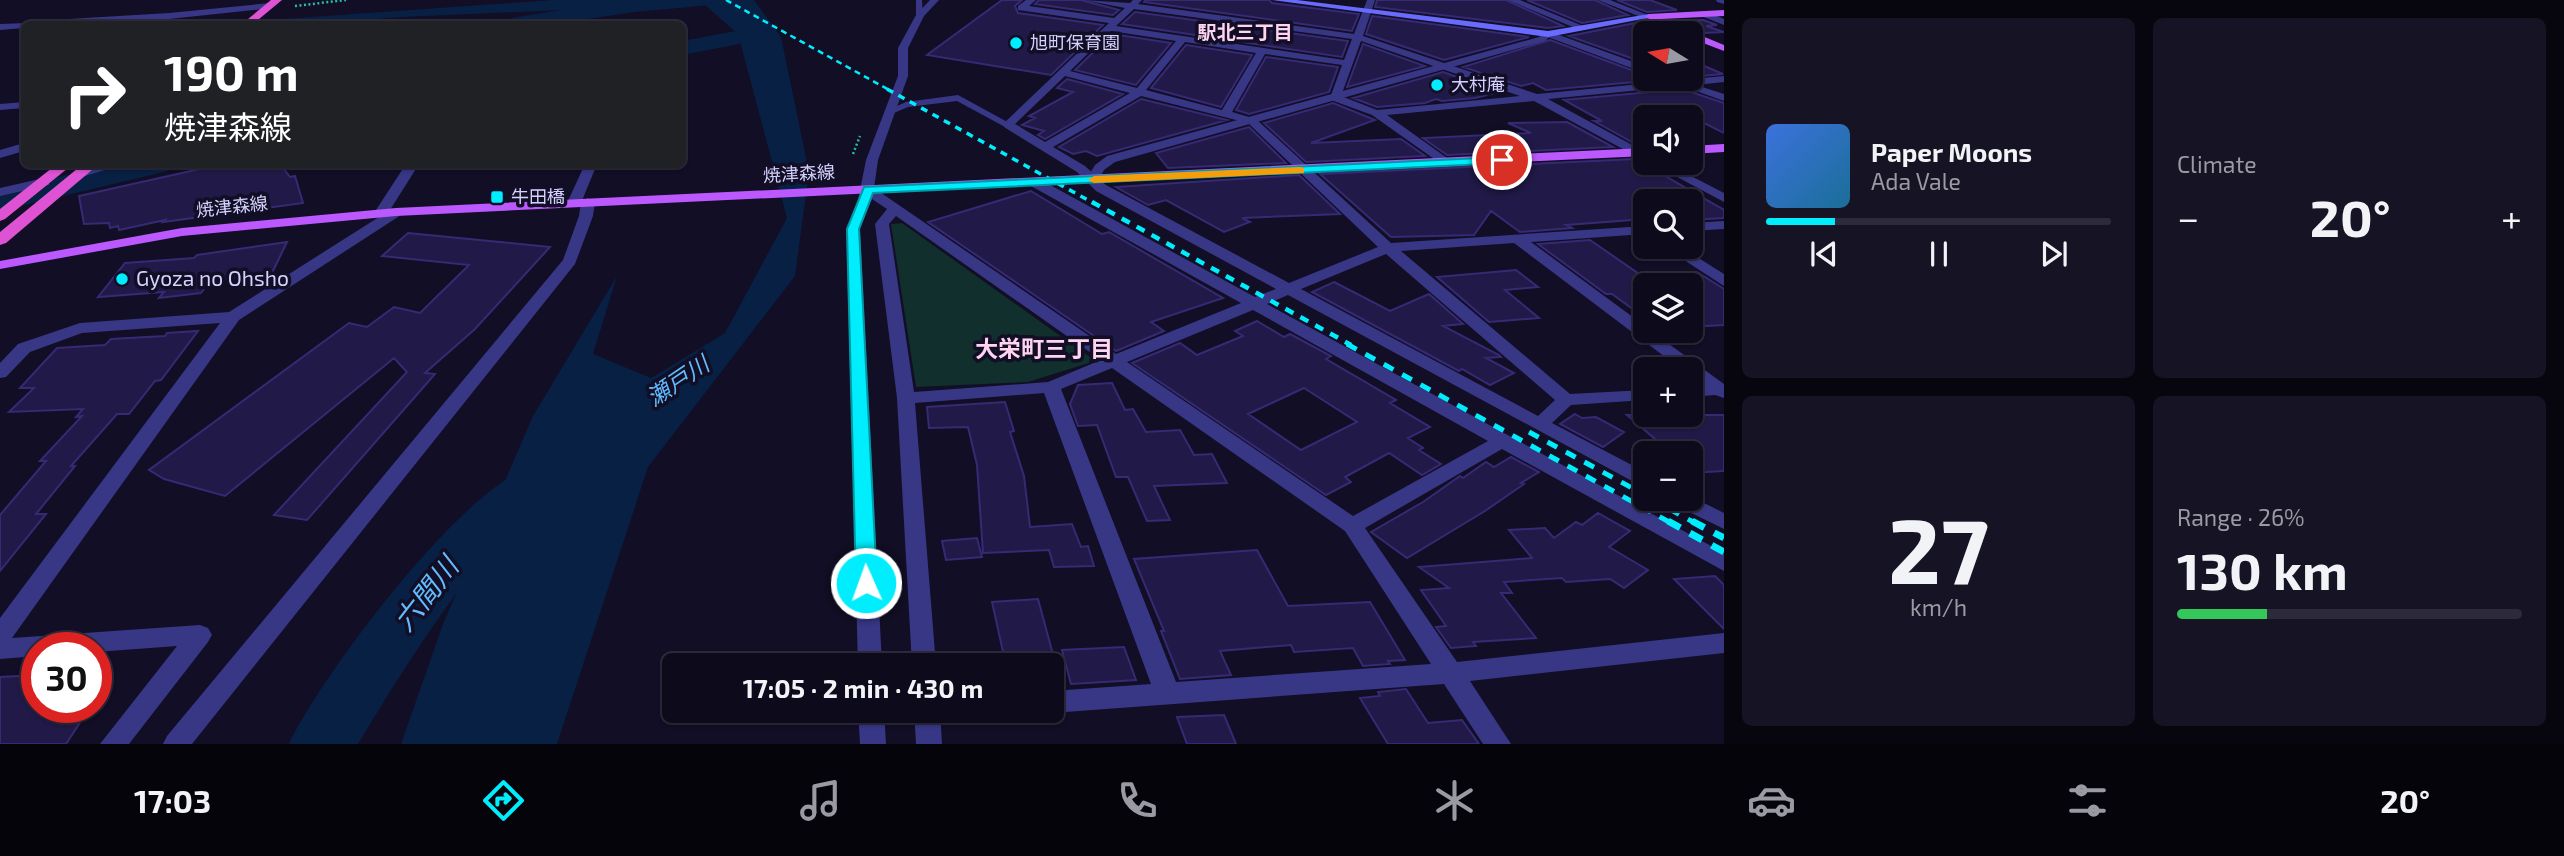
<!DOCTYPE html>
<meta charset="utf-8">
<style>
:root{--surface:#0d0a1c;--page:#161325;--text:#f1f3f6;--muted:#9a9aa3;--line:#2d2b3b;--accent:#00edfd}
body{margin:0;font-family:"Exo 2","Noto Sans JP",sans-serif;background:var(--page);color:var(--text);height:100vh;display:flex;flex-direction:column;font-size:26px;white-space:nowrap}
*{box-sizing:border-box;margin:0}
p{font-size:23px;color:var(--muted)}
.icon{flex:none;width:38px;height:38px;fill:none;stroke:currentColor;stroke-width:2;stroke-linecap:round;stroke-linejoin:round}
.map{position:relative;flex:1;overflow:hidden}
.side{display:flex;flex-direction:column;gap:18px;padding:18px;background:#07060f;width:840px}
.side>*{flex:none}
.top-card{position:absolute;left:21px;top:21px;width:665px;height:147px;border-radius:10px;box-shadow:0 2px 5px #0004,0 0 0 2px var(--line);background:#202124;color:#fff;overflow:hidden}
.needle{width:46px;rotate:281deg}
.controls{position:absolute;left:1633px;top:21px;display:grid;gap:14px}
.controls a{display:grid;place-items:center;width:70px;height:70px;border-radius:10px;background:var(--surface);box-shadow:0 2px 5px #0004,0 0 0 2px var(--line);font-size:35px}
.speed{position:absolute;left:21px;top:632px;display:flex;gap:14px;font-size:35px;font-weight:700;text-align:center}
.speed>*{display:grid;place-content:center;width:91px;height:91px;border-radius:50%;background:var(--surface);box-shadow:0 2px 5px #0004,0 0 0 2px var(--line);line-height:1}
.speed .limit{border:10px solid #d22;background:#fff;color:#111}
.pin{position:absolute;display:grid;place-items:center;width:60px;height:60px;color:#fff;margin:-30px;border:4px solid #fff;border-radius:50%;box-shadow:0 2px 7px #0007}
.me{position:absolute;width:77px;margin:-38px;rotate:358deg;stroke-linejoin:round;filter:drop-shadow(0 0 5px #0008)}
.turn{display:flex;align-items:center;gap:24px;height:147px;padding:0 28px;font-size:32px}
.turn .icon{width:91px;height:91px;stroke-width:2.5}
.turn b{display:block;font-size:49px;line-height:60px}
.big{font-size:52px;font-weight:700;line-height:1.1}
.side .card{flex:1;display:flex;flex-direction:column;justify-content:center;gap:10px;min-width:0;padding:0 24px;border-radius:10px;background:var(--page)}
.side .dial{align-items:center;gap:0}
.dial b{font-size:91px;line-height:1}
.song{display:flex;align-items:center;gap:21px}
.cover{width:84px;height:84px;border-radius:10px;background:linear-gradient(135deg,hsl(220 70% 55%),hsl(200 70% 35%))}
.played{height:7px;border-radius:4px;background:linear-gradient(90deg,var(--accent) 20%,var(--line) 20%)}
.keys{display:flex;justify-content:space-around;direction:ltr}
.heat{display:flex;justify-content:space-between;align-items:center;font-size:38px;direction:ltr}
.charge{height:10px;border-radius:5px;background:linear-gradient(90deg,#34c759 26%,var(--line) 0)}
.side .tiles{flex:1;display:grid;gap:18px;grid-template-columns:repeat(2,1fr)}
.trip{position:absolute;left:662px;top:653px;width:402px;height:70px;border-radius:10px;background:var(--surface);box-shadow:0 2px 5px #0004,0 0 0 2px var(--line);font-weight:700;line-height:70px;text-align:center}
.tabs{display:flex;height:112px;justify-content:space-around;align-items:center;background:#05040b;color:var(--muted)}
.tabs .icon{width:49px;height:49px}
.tabs .on{color:var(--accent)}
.tabs b{font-size:32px;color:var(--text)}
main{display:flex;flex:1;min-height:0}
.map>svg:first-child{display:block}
</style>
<main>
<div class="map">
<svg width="1724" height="744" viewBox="0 0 1724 744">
<rect width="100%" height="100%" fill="#110e25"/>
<path fill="#102f2d" d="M902 223 1090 357 1089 363 1028 382 916 387 891 224Z"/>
<path fill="#082044" d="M553 0H754L781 37 809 172 795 276 648 467 557 744H401L443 624 533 416 617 276 593 354 651 378 725 333 787 218 738 34 704 4 402 17 313 24H210Z"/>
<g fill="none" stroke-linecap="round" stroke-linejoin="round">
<path fill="#082044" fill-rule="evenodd" d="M625 0H712L709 5 701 6 634 12 555 24H506L509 19 517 17Z
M757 27 765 29 769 34 765 39 682 55V41Z
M114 164H172L168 171 0 211V191Z
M532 467 550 472 557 484C541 510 512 525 492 548 441 609 399 676 358 744H289C320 677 463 486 532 467Z"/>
</g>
<path fill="#211947" stroke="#362a74" stroke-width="2" fill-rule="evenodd" d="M1002 0H1022L1015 6 1018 13 1103 25 1051 75 927 55Z
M1039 0H1081L1119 10 1113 15 1035 4Z
M1145 0H1269L1272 3 1359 14 1352 31 1144 2Z
M1377 0H1506L1563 26 1548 28 1375 7Z
M1527 0H1595L1628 15 1582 23Z
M1617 0H1650L1677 10 1647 12Z
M1135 12 1348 41 1342 57 1122 24Z
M1372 16 1529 37 1444 60 1366 34Z
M1703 20 1717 25 1706 26 1724 32 1703 33 1673 21Z
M1645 21 1674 33H1645V63L1569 36Z
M1112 34 1171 43 1136 85 1075 70Z
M1550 40 1645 75V79H1668L1546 90 1533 83 1521 86 1463 67Z
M1363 44 1425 66 1347 87Z
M1186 45 1252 55 1221 107 1151 88Z
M1266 57 1338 67 1329 92 1249 114 1236 110Z
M1690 60 1723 74 1690 77Z
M1443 72 1499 92 1475 98 1442 101 1436 99 1425 103 1377 107 1353 98Z
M1067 79 1123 94 1045 139 1038 135 1044 131 1022 125 1035 118 1029 116 1073 92 1057 88Z
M1682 89 1724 103V133L1704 123 1690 124V117H1645V145L1639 146 1594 121H1602L1564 100Z
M1141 99 1227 120 1097 156 1086 151 1073 154 1059 147Z
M1333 103 1375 120 1311 143 1401 139 1425 156 1306 162 1264 123Z
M1567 122 1613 147 1447 155 1423 138 1531 133 1508 123Z
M1249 127 1286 163 1168 168 1156 153Z
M1636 159 1645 164V170L1653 169 1724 210V218L1690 220V201H1645V219L1566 225 1572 228 1520 232 1491 211 1474 235 1391 237 1320 174Z
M222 164H280L290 177 295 176 303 203 163 222 165 220 119 230 118 226 110 228 109 223 84 224 79 196Z
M1299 175 1340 214 1242 218 1250 222 1224 232 1166 200 1148 205 1116 187Z
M1031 191 1102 234 1109 232 1223 298 1151 322 1164 331 1116 351 928 222Z
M408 233 550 247 475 329 425 373 435 374 307 520 274 515 407 372 394 358 225 496 164 479 149 470 349 323 367 327 394 307 420 313 469 265 382 256Z
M1590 240 1645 278V318L1612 294H1606L1538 244Z
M287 242 272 273 210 281 201 293 159 298 164 292 98 297 125 263 194 258 197 255Z
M1516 270 1538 287 1505 290 1539 318 1489 322 1437 277Z
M1697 272 1724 289V325L1690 327V285H1660L1645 275Z
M1334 282 1390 311 1429 294 1463 324 1443 326 1499 355 1501 357 1486 358 1514 373 1490 385 1462 369 1459 371 1312 292Z
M1257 321 1284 337 1290 334 1331 356 1326 359 1396 400 1390 403 1430 427 1408 438 1423 448 1419 450 1441 464 1422 475 1389 453 1345 477 1351 482 1326 495 1132 363 1180 343 1197 355 1243 336 1235 331ZM1304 388 1357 422 1301 450 1248 414Z
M198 331 161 380 155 381 129 414H117L71 466H75L36 514H46L0 571V515L46 461H40L82 416 76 417 83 409 9 412 34 388H20L57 348 105 345 111 339 165 336 167 333Z
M1112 383 1125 410 1133 409 1146 432 1180 430 1194 455 1212 454 1227 483 1154 486 1170 520 1147 521 1128 477H1116L1097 425 1078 426 1070 404 1078 385Z
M1005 402 1014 431 1010 432 1024 476 1030 527 1072 524 1081 547 1088 546 1094 566 1054 567 1049 550 983 553 977 465 968 427 929 428 927 407Z
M1575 414 1582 418 1596 417 1624 432 1603 447 1560 424Z
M1627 415H1724V471L1690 473V453H1645L1655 439Z
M1511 457 1539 472 1521 483 1524 484 1485 511 1407 558 1371 532 1423 502 1460 476 1463 478 1486 462 1494 467Z
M1598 513 1630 531 1609 547 1648 570 1624 588 1610 579 1566 582 1562 578 1504 582 1512 593H1501L1536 638 1473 642 1476 646 1451 648 1436 627 1446 626 1421 590 1449 588 1419 567 1532 558 1509 530 1545 528 1554 538 1576 522 1582 525Z
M977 538 982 557 946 560 942 541Z
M1257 550 1288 606 1370 602 1405 660 1388 661 1390 664 1363 666 1353 648 1294 652 1291 645 1220 651 1231 675 1180 679 1161 631H1164L1134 559Z
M1715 576 1724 585V629L1674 579Z
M1038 599 1054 658 1005 661 992 602Z
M1124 647 1136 680 1071 684 1062 650Z
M37 675V707H90L66 744H0V677Z
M1406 689 1428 723 1462 720 1479 744H1388L1360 698 1380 696 1378 692Z
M1224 715 1236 744H1187L1177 717Z"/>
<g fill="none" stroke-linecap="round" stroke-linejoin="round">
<path stroke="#2abbad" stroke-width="2.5" stroke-dasharray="2 2.5" stroke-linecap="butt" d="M295 6 346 0
M853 154 860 136"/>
<path fill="#373786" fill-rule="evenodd" d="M916 0H922L923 17 916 15Z
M958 95 1013 125 1005 127 957 101 908 107 889 115 884 112 906 102Z"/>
<path fill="#373786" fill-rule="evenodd" d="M930 0H939L924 16 908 48V76L878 160 874 188 1116 354 1241 303 1031 186V180H1041L1255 297 1276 289 1096 191 1077 172 1004 127V123L1109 23 1018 10V6L1026 0H1036L1029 6 1114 18 1125 8 1084 0 1130 3 1133 0H1142L1138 4 1354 34 1367 0H1375L1363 36 1537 94 1724 76V82L1696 85 1724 94V101L1682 86 1548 99 1645 152V161L1534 101 1387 115 1454 163 1448 167 1444 166 1372 115 1331 100 1330 98 1342 65 1265 54 1232 112 1256 119 1391 243 1645 226V234L1531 242 1645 326V331H1651L1724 384V398L1715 395 1690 397V387L1703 385 1690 376V369H1681L1514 243 1401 251 1570 394 1645 390V400L1571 405 1552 423 1645 472V488L1288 295 1267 304 1724 553V571L1502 449 1365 528 1457 662 1724 633V653L1470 681 1511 744H1483L1444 684 1052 713 1045 710H1052V691L1151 684 1044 393 915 403 936 665H912L897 398 875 224 887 209 872 199 860 229 882 665H858L846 229 858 200 866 160 898 76V48L916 15ZM1134 9 1352 39 1344 60 1116 26ZM1111 31 1176 41 1137 88 1070 71ZM1361 41 1520 96 1377 110 1341 96ZM1185 42 1256 53 1222 110 1146 90ZM1065 76 1130 93 1045 142 1015 124ZM1141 96 1248 123 1378 247 1289 283 1106 185 1085 166 1053 147ZM896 216 1101 360 1048 382 914 392 889 224ZM1386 254 1555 400 1538 416 1301 289ZM1253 310 1488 441 1353 516 1127 362ZM1112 368 1345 531 1431 664 1176 682 1061 389Z
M1508 0H1520L1588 28 1580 30Z
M1716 0H1724V4L1717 2Z
M270 3 273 8 169 19 72 24H30L35 21 169 13Z
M1704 11 1724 19V25L1701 16 1700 14Z
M27 23 24 28 0 30V24Z
M1548 31 1645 66V73L1545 36 1543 34Z
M24 102V108L0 110V104Z
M24 143V151L0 158V150Z
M1651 163H1666L1724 193V202Z
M101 164H124L82 177 76 173Z
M406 164H419L390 210 401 209V215L239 320 12 638 200 625 208 628 212 635 208 642 129 744H100L177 646 96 652V648H37V656L0 659V618L220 323 82 333 30 352 6 377 0 378V363L18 344 80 323 229 312 379 217 374 213Z
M585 164H597L581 203 574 207 569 206 567 203Z
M44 178 49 179V185L0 196V188Z
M588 198 595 202 593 216 575 264 192 744H163L167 736 563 260 579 216 581 202Z
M1724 221V229L1690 231V223Z
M1664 247H1681L1724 274V286Z
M1690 496 1724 513V529L1673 504 1670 499H1690Z
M858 710H884L886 744H860Z
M914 710H940L942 744H916Z"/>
<path fill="#373786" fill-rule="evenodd" d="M1598 0H1610L1653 17 1646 19Z
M1548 31 1553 34 1545 41 1115 162 1104 170 1097 183 1092 184 1086 180 1095 165 1107 156 1539 37Z"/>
<path fill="#696bff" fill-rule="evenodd" d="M1272 0H1297L1548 31 1649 14 1653 17 1548 37Z"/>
<path fill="#bb59ff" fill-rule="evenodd" d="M1724 10V16L1661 19 1724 45V51L1690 38V33H1680L1645 17 1649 14Z
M1724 144V152L1690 154V146Z
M1645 148V156L396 216 182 236 0 269V261L182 228 396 208Z"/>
<path fill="#dd53d4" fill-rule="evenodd" d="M271 0H282L253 24H242Z
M57 164H73L5 219 0 221V209Z
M83 164H99L6 243 0 245V232Z"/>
<path stroke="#00edfd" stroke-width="2.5" stroke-dasharray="6 4.5" stroke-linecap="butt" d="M726 0 891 91"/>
<path stroke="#00edfd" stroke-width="3.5" stroke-dasharray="7 6" stroke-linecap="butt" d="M887 89 1095 204"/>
<path stroke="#00edfd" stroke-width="4.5" stroke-dasharray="9 8" stroke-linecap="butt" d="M1092 202 1351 345"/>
<path stroke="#00edfd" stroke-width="5" stroke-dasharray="11 10" stroke-linecap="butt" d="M1347 344 1671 523
M1529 432 1645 495
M1651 499 1695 523"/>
<path stroke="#00edfd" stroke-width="7" stroke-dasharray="14 11" stroke-linecap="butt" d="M1668 521 1724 552
M1692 521 1724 538"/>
</g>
<path fill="#00edfd" stroke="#009aa4" stroke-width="2" d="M1502 157 1508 160 1506 163 873 193 859 229 877 583 874 589 866 591 859 589 856 583 847 229 864 187Z"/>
<path fill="#f59e0b" d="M1300 167 1304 168V173L1094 183 1088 180 1094 176Z"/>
<g fill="#00edfd" stroke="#110e25" stroke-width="2.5">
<circle cx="1016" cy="43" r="7"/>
<circle cx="1437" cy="85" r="7"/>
<rect x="490" y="190" width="14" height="14" rx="3.5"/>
<circle cx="122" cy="279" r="7"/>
</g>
<g text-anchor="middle" stroke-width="7" stroke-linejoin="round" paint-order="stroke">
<g font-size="18" fill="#d5d2ff" stroke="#110e25" text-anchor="start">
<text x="1030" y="49">旭町保育園</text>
<text x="1451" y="91">大村庵</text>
<text x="511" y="203">牛田橋</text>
</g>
<g font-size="18" fill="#d5d2ff" stroke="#110e25">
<text transform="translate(799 174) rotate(-3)" y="6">焼津森線</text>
<text transform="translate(232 207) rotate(-6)" y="6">焼津森線</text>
</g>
<g font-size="19" font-weight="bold" fill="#ffd4f1" stroke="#110e25">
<text x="1245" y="39">駅北三丁目</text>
</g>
<g font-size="21" fill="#d5d2ff" stroke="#110e25" text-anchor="start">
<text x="136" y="286">Gyoza no Ohsho</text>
</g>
<g font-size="23" font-weight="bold" fill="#ffd4f1" stroke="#110e25">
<text x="1044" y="357">大栄町三丁目</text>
</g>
<g font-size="23" font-style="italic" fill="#60bbff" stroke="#110e25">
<text transform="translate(678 381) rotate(-34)" y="8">瀬戸川</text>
</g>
<g font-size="28" font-style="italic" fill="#60bbff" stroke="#110e25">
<text transform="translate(426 594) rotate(-52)" y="10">六間川</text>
</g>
</g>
</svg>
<div class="controls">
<a><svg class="needle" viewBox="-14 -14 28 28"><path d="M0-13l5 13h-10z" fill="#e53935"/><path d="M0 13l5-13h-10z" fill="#9a9aa3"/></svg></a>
<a><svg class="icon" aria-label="sound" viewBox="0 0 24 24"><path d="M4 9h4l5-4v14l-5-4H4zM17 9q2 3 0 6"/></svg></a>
<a><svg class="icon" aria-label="search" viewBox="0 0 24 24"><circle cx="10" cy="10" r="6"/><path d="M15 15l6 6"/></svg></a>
<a><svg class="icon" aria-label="layers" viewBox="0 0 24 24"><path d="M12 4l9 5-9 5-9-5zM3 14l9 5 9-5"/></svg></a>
<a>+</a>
<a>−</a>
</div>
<div class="speed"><div class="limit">30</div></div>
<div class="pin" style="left:1502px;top:160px;background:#d93025"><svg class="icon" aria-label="arrive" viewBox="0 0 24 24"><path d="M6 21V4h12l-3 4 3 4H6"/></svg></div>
<svg class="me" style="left:866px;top:583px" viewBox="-20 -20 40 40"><circle r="17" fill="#00edfd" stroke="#fff" stroke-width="3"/><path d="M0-11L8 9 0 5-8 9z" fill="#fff"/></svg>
<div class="trip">17:05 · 2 min · 430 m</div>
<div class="top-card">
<div class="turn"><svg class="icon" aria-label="right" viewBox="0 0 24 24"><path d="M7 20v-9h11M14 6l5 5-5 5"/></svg><div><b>190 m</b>焼津森線</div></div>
</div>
</div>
<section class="side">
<div class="tiles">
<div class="card">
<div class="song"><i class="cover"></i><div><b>Paper Moons</b><p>Ada Vale</p></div></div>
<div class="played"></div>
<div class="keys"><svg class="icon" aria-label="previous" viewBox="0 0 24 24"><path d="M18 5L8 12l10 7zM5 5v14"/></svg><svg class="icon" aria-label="pause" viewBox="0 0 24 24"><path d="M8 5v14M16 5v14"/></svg><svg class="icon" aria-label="next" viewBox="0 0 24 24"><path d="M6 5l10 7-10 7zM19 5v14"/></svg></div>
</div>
<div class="card"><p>Climate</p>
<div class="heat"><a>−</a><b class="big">20°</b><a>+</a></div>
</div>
<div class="card dial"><b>27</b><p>km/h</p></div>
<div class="card"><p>Range · 26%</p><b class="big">130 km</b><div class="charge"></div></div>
</div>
</section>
</main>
<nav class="tabs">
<b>17:03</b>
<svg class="icon on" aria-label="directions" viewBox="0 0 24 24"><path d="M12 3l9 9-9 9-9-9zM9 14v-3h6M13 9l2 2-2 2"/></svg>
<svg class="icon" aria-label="music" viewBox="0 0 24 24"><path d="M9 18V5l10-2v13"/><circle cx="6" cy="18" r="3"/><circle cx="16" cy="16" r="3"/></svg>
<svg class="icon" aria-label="phone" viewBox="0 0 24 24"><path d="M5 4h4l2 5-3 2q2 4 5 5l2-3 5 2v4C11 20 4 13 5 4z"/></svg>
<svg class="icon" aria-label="climate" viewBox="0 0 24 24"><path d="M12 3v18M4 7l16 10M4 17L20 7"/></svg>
<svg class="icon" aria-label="car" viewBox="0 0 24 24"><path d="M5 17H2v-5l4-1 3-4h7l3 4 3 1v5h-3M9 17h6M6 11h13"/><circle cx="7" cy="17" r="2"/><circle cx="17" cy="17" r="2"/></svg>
<svg class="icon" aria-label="filters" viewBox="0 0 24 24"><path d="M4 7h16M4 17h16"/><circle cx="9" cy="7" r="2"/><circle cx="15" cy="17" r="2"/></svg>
<b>20°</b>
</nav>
